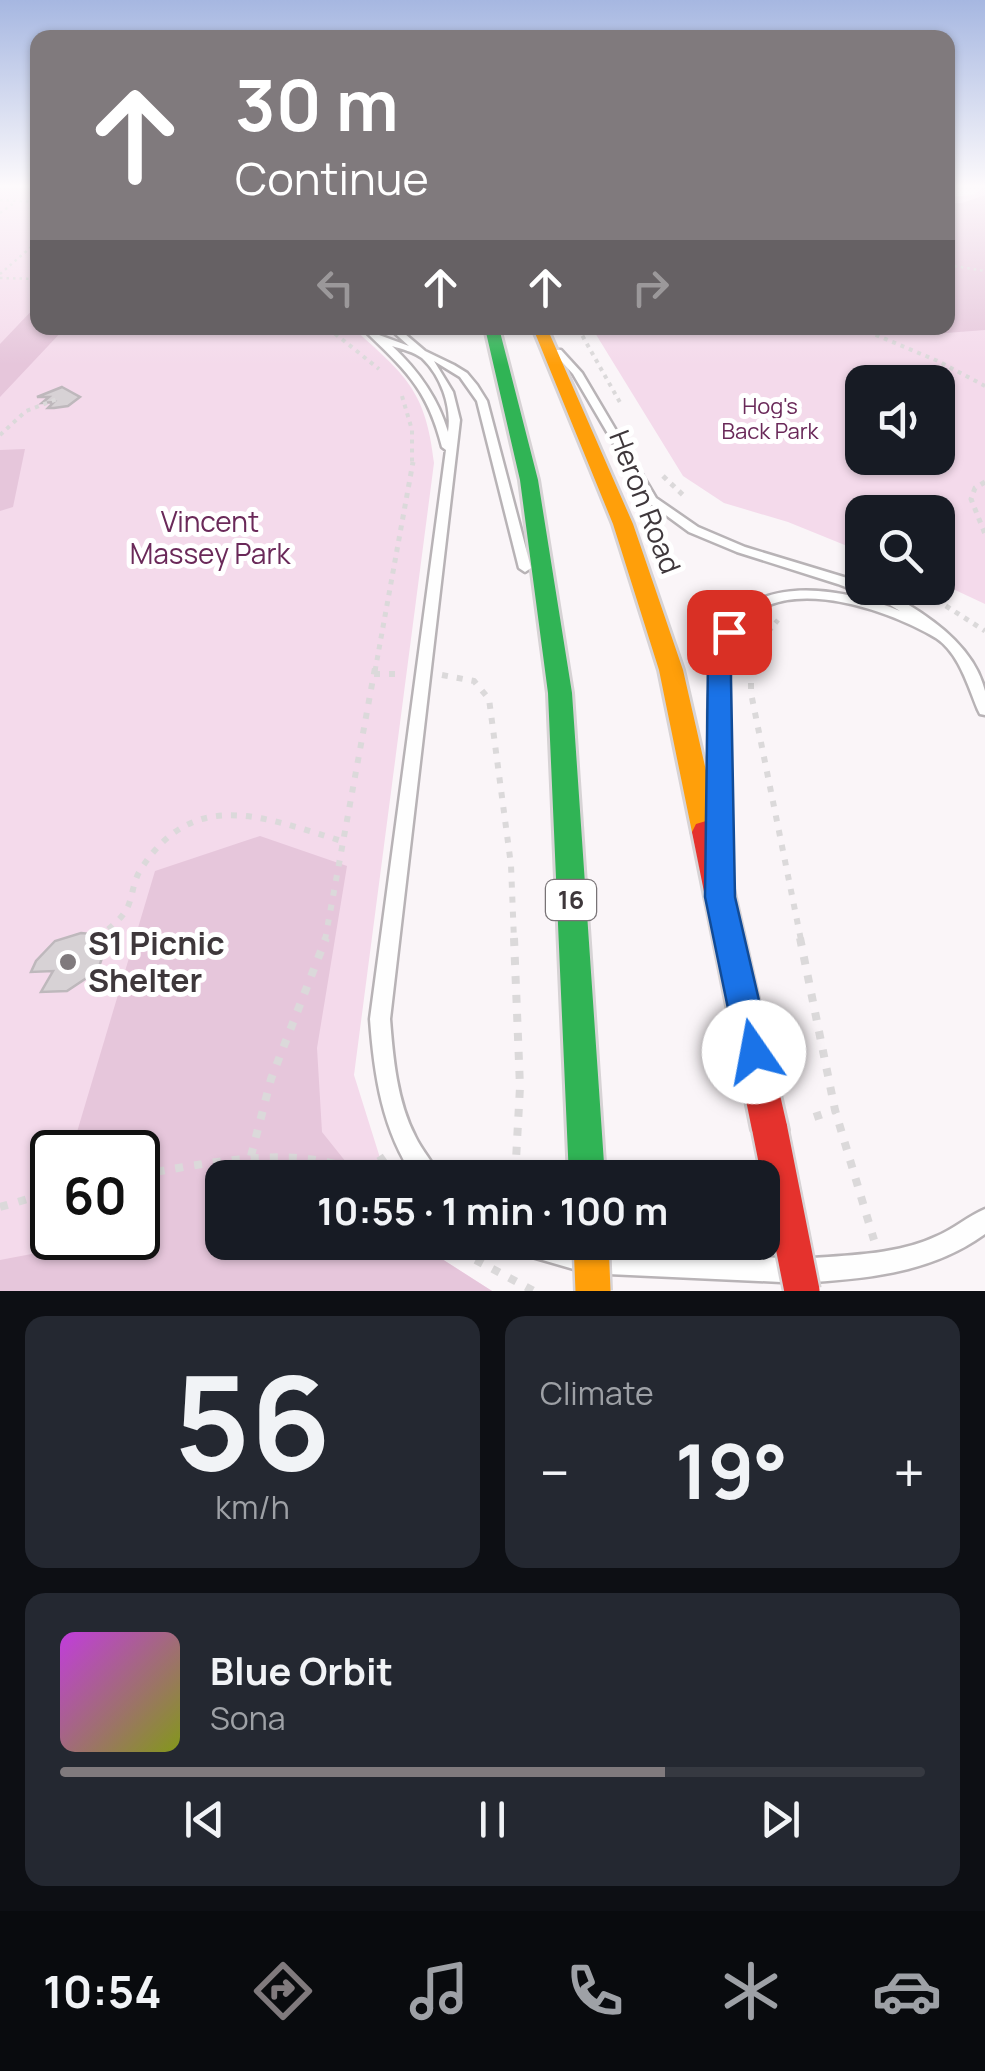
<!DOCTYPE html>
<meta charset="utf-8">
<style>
:root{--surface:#171b24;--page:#242831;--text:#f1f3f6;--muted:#9ea1a6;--line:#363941;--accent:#807a7d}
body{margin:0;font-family:Manrope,sans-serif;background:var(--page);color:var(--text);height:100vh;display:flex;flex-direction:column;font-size:38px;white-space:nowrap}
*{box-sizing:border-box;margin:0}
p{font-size:32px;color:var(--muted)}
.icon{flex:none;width:55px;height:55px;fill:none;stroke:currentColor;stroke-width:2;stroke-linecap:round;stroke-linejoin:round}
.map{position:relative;height:1291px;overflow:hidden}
.drawer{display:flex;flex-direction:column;gap:25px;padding:25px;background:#0d0f14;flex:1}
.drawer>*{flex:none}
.banner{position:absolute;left:30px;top:30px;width:925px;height:305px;border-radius:20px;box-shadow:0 2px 8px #0004;background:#807a7d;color:#fff;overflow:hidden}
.tools{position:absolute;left:845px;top:365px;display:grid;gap:20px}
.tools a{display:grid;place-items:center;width:110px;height:110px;border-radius:20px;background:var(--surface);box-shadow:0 2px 8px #0004;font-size:50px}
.speed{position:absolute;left:30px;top:1130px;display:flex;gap:20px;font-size:50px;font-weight:700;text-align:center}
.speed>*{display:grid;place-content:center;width:130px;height:130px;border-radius:50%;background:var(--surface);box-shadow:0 2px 8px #0004;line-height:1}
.speed .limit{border:5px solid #111;border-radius:15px;background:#fff;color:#111}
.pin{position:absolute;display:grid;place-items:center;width:85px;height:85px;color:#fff;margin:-42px;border-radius:20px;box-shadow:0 5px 15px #0006}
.me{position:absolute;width:110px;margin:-55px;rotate:348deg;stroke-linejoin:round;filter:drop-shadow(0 0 8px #0008)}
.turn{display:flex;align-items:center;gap:35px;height:210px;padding:0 40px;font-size:45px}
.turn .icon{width:130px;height:130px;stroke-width:2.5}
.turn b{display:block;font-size:70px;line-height:85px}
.lanes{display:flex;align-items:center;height:95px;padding:0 40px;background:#0003;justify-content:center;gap:50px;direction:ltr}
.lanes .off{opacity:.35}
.big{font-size:75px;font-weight:700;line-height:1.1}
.drawer .tile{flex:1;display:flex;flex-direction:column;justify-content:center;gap:15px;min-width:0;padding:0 35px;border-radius:20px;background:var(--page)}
.drawer .dial{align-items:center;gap:0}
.dial b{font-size:130px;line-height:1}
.song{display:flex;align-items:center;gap:30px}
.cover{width:120px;height:120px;border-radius:15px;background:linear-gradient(135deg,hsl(290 70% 55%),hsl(70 70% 35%))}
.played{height:10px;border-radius:5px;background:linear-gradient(90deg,var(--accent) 70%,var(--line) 70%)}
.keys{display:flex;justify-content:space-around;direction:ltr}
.heat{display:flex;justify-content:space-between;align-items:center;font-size:55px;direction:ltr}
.drawer .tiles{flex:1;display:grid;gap:25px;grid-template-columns:1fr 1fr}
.tile:last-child{grid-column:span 2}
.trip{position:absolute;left:205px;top:1160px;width:575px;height:100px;border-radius:20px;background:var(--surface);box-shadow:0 2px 8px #0004;font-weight:700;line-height:100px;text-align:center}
.tabs{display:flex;height:160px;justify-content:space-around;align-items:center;background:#090b0e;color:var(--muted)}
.tabs .icon{width:70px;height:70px}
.tabs .selected{color:var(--accent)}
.tabs b{font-size:45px;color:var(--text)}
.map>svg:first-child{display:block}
</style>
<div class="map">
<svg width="985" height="1291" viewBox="0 0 985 1291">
<rect width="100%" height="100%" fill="#faf5f8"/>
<path fill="#f4daeb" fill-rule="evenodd" d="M0 185H37L38 328H353C405 375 426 390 434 463L354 1075 386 1177 222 1178V1242L417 1243 492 1291H0ZM52 1152H138V1238H52Z
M985 185V604L938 582V512H862V552L788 522 724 503 683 476 592 328H948V197L974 195ZM862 382H938V458H862Z"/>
<path fill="#e6c6db" d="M985 195V330L933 334 925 328H948V203H962Z
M37 305 38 328H65L0 397V344Z
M25 449 13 507 0 511V450Z
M260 836 347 866 317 1048 322 1132 358 1177 222 1178V1242L417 1243 492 1291H0V1260L42 1252 52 1216V1238H138V1152H71L155 871Z"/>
<path fill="#d7d2d5" stroke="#beb8bc" stroke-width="2.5" d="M62 387 80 397 68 406 54 408H48L54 402 42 403 49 397H37Z
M81 933 92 934 88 945 92 951 104 952 100 964 91 975 67 991 41 992 53 971 31 972 36 961 55 941Z"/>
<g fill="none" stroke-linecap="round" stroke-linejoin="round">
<defs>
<path id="lane" d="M362 328H371L379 335 409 346 389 328H398L425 351 454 365 467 373 477 385 487 401 531 568 525 572 519 568 477 401 460 377 434 361 453 392 460 420 390 1019C393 1058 397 1101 415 1136 422 1151 434 1163 440 1178H415C382 1131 374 1074 370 1019L446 450 442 447C427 387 404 369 362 328ZM392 346C402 349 414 352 422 358 441 376 452 406 448 432 438 398 418 370 392 346Z
M555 350H561L582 373 656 498 698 527 745 547 847 578 862 584V588C879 588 893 596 907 604 940 624 975 651 985 691 985 699 985 708 985 715L980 714 978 710C968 686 959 653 936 638 884 607 762 565 732 643 715 684 726 752 727 796L725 801 719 802 713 801 711 796C710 751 704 703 714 658 733 569 836 585 900 611L885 602 838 584 737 552 689 532 648 502 573 374 555 354Z
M985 1209V1234C934 1271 874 1278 813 1282L805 1278 801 1270 805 1262 813 1258C854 1255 899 1254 937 1236 954 1229 968 1216 985 1209Z
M511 1242H564L585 1250 589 1258 585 1266 577 1270 522 1254 514 1250Z
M608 1250 781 1258 789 1262 793 1270 789 1278 781 1282 608 1274 600 1270 596 1262 600 1254Z"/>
<path id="fast" d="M485 328H499L538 480 572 693 605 1178H569L548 693 520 480Z"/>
<path id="slow" d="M533 328H547L633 524 683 670 720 832 716 840 706 843 696 840 692 832 659 670 613 524Z"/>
<path id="jam" d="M706 821 716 824 720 832 788 1130 782 1142 770 1148 758 1142 752 1130 692 832 696 824Z"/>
</defs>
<use href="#lane" stroke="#b8b3b6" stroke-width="5"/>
<use href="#fast" stroke="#d7d3d5" stroke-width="6"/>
<use href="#slow" stroke="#d7d3d5" stroke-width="6"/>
<use href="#jam" stroke="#d7d3d5" stroke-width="6"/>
<path stroke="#dbd9da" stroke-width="2.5" stroke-dasharray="2.5 4" stroke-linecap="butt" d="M0 200 38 202
M0 213 14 203
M948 265 985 271
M0 274 38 241
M0 278 38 279"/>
<path stroke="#dbd9da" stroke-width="4" stroke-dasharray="4 5" stroke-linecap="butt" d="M328 328 379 369
M578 328 622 406
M859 328 938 361 985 386
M402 396 412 430V465
M0 435 26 411 60 398"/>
<path stroke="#dbd9da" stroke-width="5" stroke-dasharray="5 6" stroke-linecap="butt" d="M663 476 684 496
M985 482 975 488 971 499 985 534
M918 588 985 631
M375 671 413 462
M751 671 758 644 778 620"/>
<path stroke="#dbd9da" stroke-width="6" stroke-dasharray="6 9" stroke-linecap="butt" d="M751 668V693L801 940
M374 674H401
M442 675 474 681 489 699 511 865 514 940
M97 939C106 931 118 922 125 912 133 900 132 882 141 869 194 786 265 818 342 841
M325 940 375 668"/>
<path stroke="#dbd9da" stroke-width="8" stroke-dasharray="8 11" stroke-linecap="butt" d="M514 938 520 1087 515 1178
M800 938 835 1110 874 1240
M814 1117 835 1110
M251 1156 271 1079 326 938
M363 1172 385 1157
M138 1175C204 1164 308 1140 367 1178
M0 1207 52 1192
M442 1242 534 1291"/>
<use href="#lane" fill="#fefefe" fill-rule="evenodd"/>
<use href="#fast" fill="#30b455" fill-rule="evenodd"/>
<use href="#slow" fill="#ff9f0a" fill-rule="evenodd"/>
<use href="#jam" fill="#e5322d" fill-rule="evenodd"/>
<defs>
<path id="slow-bridge" d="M591 1242 593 1291"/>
<path id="jam-bridge" d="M770 1130 802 1291"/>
</defs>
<use href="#slow-bridge" stroke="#d7d3d5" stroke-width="40" stroke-linecap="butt"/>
<use href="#jam-bridge" stroke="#d7d3d5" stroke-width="40" stroke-linecap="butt"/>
<use href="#slow-bridge" stroke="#ff9f0a" stroke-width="35"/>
<use href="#jam-bridge" stroke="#e5322d" stroke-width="35"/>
</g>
<linearGradient id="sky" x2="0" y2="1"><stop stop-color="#a6b7e1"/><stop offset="0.51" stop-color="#fdfafc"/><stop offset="1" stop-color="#fdfafc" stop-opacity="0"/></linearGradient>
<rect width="985" height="365" fill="url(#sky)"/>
<path fill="#1a73e8" stroke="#114b97" stroke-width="2.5" d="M729 624 740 632 731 660V680L735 897 771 1052 766 1064 754 1069 742 1064 737 1052 705 897 708 660 718 632Z"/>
<circle fill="#807a7d" stroke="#fff" stroke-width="4" cx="68" cy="962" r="10"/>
<g text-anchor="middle" stroke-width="10" stroke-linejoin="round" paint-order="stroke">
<g font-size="22" fill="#6a2959" stroke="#fff">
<text x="770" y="414">Hog's<tspan x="770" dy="25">Back Park</tspan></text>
</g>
<rect fill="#fff" stroke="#787376" stroke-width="2.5" x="546" y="880" width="50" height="40" rx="8"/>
<g font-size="25" font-weight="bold" fill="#3e373b">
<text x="571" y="909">16</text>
</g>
<g font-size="28" fill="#3e373b" stroke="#fff">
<text transform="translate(645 502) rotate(69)" y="10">Heron Road</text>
</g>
<g font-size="28" fill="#6a2959" stroke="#fff">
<text x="210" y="532">Vincent<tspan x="210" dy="32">Massey Park</tspan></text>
</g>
<g font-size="32" font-weight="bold" fill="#3e373b" stroke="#fff" text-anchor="start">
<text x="88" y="955">S1 Picnic<tspan x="88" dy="37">Shelter</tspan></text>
</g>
</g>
</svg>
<div class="tools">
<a><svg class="icon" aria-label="sound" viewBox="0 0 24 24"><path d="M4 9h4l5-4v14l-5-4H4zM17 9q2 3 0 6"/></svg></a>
<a><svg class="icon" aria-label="search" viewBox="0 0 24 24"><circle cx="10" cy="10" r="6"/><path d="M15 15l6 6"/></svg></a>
</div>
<div class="speed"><div class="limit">60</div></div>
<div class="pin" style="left:729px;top:632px;background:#d93025"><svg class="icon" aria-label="arrive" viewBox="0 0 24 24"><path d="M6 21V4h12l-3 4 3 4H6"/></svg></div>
<svg class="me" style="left:754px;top:1052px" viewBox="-20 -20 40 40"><circle r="19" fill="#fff"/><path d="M0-13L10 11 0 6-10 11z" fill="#1a73e8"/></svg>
<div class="trip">10:55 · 1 min · 100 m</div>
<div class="banner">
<div class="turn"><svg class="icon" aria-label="ahead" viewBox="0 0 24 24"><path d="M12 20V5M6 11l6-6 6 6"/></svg><div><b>30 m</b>Continue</div></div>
<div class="lanes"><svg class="icon off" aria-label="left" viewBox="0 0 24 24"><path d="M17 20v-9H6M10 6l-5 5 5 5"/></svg><svg class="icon" aria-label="ahead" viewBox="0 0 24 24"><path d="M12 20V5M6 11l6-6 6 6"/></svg><svg class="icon" aria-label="ahead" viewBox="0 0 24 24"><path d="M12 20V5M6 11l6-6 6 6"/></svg><svg class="icon off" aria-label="right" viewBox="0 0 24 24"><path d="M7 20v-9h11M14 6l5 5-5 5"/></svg></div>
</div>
</div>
<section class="drawer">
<div class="tiles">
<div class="tile dial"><b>56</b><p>km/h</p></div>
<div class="tile"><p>Climate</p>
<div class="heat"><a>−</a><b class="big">19°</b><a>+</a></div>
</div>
<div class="tile">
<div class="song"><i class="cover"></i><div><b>Blue Orbit</b><p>Sona</p></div></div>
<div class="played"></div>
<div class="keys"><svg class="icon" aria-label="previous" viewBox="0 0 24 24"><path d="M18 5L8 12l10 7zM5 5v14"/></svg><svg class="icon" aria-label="pause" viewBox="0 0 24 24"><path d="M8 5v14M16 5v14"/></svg><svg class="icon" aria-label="next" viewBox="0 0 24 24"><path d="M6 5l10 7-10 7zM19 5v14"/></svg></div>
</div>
</div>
</section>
<nav class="tabs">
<b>10:54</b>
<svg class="icon selected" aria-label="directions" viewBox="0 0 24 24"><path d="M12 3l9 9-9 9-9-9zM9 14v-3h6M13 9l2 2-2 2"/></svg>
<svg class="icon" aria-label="music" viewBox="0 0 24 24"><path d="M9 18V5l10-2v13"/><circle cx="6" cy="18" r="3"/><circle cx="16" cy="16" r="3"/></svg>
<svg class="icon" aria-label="phone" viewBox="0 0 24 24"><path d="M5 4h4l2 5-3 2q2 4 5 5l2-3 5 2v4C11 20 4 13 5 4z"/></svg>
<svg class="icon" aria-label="climate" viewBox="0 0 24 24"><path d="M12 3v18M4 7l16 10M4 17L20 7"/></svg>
<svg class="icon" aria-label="car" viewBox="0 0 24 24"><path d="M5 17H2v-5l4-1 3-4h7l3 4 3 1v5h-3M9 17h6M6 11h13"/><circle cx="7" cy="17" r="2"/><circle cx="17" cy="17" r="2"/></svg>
</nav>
